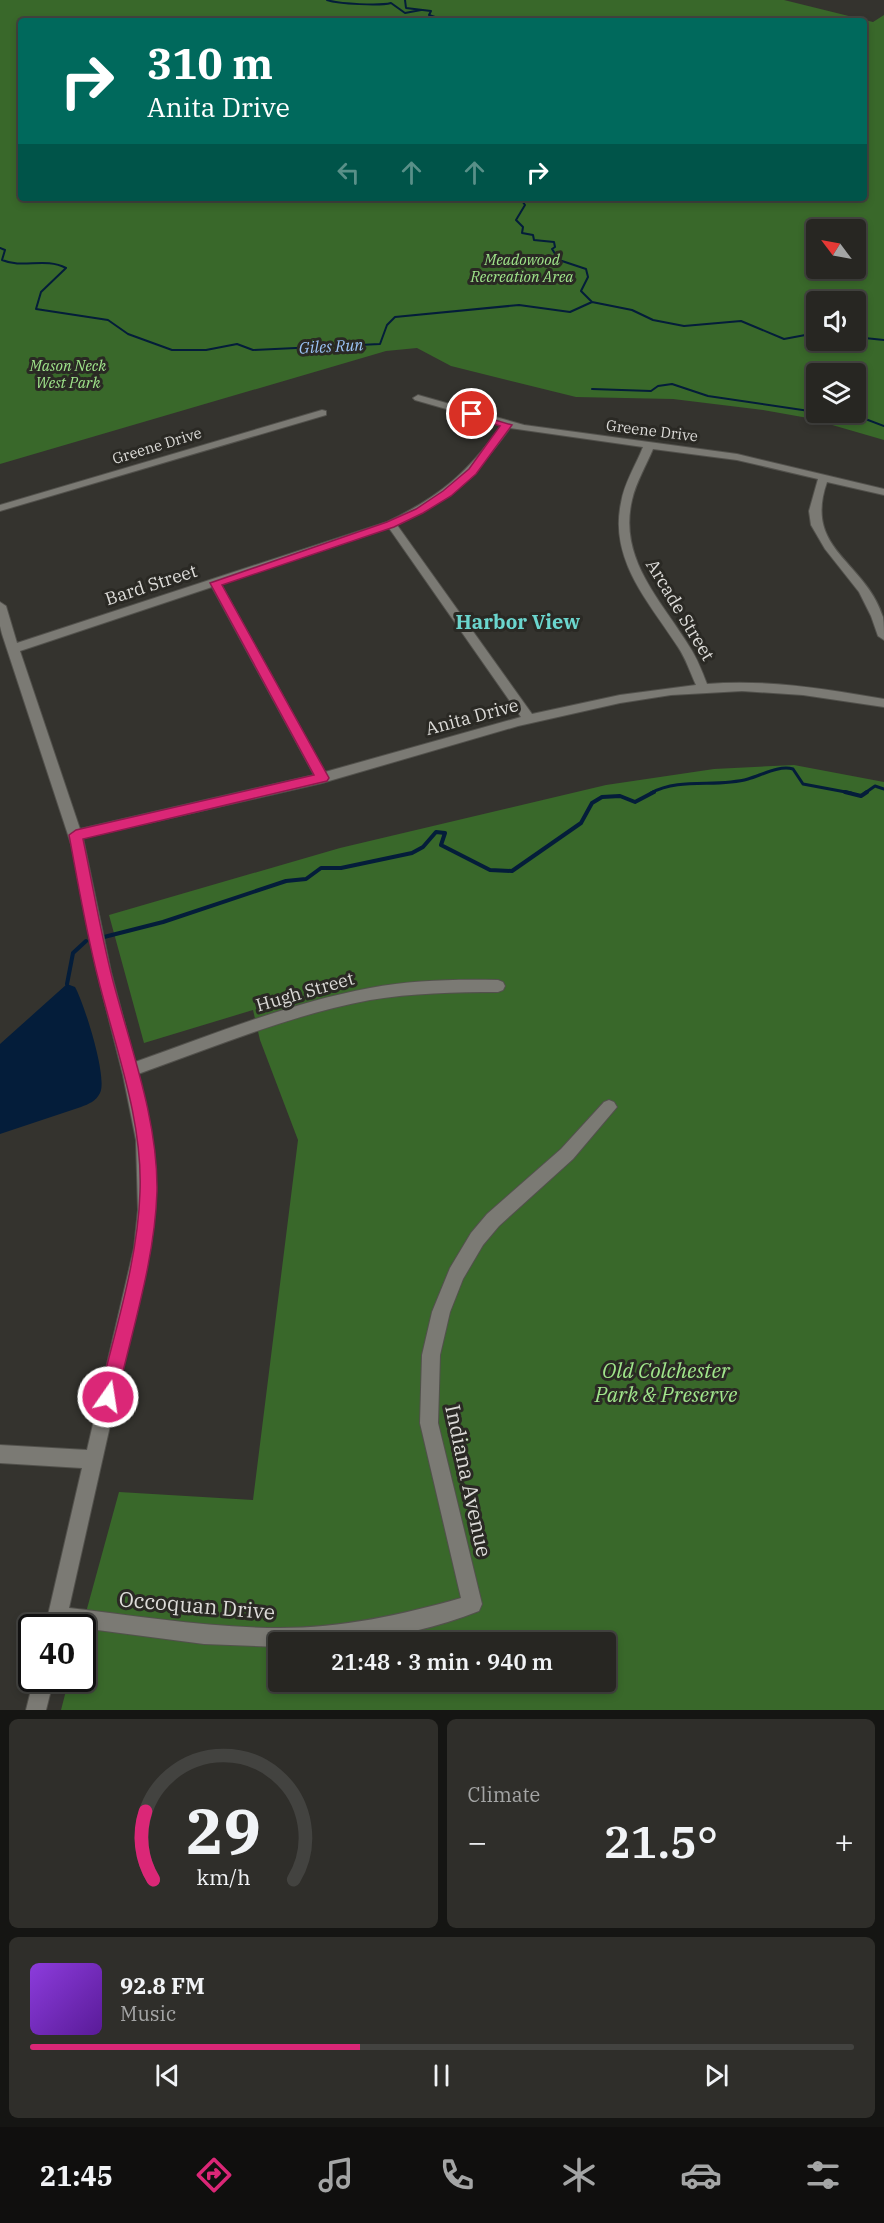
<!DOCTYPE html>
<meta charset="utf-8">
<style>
:root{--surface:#272622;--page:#2f2e2a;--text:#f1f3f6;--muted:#a4a5a5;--line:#434340;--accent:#db2777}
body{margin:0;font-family:"IBM Plex Serif",serif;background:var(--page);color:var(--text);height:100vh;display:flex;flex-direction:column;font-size:22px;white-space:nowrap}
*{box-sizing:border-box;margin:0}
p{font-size:20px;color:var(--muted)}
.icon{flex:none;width:33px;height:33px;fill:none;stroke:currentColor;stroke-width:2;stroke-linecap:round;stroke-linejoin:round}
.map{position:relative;height:1710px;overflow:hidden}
.panel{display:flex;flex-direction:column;gap:9px;padding:9px;background:#151513;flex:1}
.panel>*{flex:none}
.guide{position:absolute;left:18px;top:18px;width:849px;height:183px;border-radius:6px;box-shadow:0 3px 9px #0003,0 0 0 2px var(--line);background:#00695c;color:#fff;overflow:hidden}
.needle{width:39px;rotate:302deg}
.controls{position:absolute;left:806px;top:219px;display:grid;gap:12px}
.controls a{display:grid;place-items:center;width:60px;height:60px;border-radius:6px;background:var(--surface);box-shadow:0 3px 9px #0003,0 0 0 2px var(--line);font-size:30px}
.speed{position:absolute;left:18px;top:1614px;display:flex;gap:12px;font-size:30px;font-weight:700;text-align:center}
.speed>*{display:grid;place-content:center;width:78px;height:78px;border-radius:50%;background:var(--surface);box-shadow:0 3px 9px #0003,0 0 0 2px var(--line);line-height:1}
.speed .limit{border:3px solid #111;border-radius:9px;background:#fff;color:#111}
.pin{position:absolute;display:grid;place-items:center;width:51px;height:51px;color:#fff;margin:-26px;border:3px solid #fff;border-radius:50%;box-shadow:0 2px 6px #0007}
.me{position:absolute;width:66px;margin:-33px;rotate:13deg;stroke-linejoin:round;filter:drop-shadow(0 0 4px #0008)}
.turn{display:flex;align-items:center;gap:21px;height:126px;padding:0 30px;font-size:27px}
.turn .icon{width:78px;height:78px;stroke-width:2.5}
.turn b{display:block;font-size:42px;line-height:51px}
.lanes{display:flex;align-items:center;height:57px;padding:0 30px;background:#0003;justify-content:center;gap:30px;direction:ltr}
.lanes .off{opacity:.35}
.big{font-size:45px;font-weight:600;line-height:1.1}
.panel .tile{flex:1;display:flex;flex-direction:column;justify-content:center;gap:9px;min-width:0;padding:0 21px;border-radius:9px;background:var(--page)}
.panel .dial{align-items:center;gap:0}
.dial svg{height:156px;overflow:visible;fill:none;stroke:var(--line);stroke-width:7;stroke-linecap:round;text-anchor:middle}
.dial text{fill:var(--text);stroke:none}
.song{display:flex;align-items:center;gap:18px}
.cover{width:72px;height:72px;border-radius:9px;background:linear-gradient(135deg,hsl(270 70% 55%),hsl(270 70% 35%))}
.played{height:6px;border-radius:3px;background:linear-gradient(90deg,var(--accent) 40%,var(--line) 40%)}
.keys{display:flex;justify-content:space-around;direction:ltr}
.heat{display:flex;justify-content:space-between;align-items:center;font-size:33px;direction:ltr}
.panel .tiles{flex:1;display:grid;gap:9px;grid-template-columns:1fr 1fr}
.tile:last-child{grid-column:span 2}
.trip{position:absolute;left:268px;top:1632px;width:348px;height:60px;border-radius:6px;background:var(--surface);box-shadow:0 3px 9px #0003,0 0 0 2px var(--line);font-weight:600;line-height:60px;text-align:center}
.dock{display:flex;height:96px;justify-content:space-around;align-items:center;background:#100f0e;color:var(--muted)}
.dock .icon{width:42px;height:42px}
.dock .active{color:var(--accent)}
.dock b{font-size:27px;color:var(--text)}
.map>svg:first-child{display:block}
</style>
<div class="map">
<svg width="884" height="1710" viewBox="0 0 884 1710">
<rect width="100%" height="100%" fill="#34332e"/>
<path fill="#39682a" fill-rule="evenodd" d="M0 0H784L873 22 884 15V440L808 418 763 410 673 399 576 397 451 366 417 348 386 351 0 464ZM21 21H864V198H21ZM816 230H855V268H816ZM816 302H855V340H816ZM816 374H855V412H816Z
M794 765 884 782V1710H61L69 1679 82 1678V1627L119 1492 253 1500 298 1140 260 1040 253 1010 144 1043 109 915 340 848 606 785 714 769ZM279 1642H606V1682H279Z"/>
<path fill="#041d3a" d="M67 984 75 987C84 1003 108 1078 100 1093 96 1101 89 1104 81 1107L0 1134V1044Z"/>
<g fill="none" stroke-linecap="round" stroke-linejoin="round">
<path stroke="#041d3a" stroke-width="2" d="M327 0C339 4 380 6 391 3L405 13 421 10
M405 0 406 8 431 11 429 15 447 21
M520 198 525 205 516 220 523 227 522 233 533 235 534 240 554 242 555 247 552 249 559 260 586 269 588 277 581 291 592 302
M0 248 5 250 2 260C23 269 45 257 66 268L41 292 36 309 108 320 128 334 172 350H206L237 344 253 350 380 344 387 325 395 317 519 305 570 312 592 302 632 310 653 320 684 326 741 321 784 339 816 333
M855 337 884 340
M592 389 651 391 658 386 672 384 708 396 816 412
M847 412 884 426"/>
<path stroke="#041d3a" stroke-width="3" d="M651 793C680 777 717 788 748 779 762 775 779 765 793 769L803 784 851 793
M865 793 875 786 884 789"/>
<path stroke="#041d3a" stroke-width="4" d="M845 792 861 796 867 792
M104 937 163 922 286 881 306 879 321 868H341L412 853 423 847 436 832 445 833 441 845 490 870 512 871 581 823 592 803 602 797 620 796 635 802 654 792
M67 984 73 953 86 941"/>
<defs>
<path id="minor" d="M418 395 524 425 737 454 884 489V495L827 482C803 550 865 560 883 617 884 624 884 633 884 640L878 636 871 616 859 592 825 549 811 525 809 511 818 479 737 460 653 449C646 466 636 482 632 500 618 559 661 600 689 646 697 658 702 671 707 684 767 679 826 689 884 699V707L803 695 742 691 671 695 620 703 518 726 322 783 83 838 111 972 135 1062C212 1035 289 1003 370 988 412 980 455 979 498 980L503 982 505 986 503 990 498 992C455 992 412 993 370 1000 290 1015 214 1047 138 1074 153 1134 157 1186 150 1248L69 1608C139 1616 209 1628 280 1628 341 1628 402 1615 461 1598L420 1423 422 1355 432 1312 450 1268 471 1233 487 1214 561 1149 604 1102 609 1100 614 1102 617 1107 573 1159 499 1226 483 1245 463 1279 450 1312 440 1355 438 1423 482 1604 479 1611C439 1627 391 1638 348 1642 326 1644 302 1642 279 1642V1647L204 1644 82 1628H45L82 1468 0 1463V1445L87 1450 134 1248 138 1210 136 1140 123 1075 97 972 72 847 2 634 0 626V602L6 606 17 643 387 522C441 496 467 473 502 425L415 400 413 398ZM510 428 643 447C636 465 624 483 621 503 609 560 649 602 678 647 686 659 690 672 696 685L620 695 532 714 397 525C451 499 476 475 510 428ZM389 528 521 717 325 772 221 584ZM212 587 314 775 80 829 20 651Z
M322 410 326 411V415L0 511V505Z
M34 1678H54L46 1710H26Z"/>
</defs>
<use href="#minor" stroke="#52514c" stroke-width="2"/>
<use href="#minor" fill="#7b7a74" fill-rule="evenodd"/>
</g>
<path fill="#db2777" stroke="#8e194d" stroke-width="1.5" d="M468 412 512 425 476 474 451 496 423 513 394 527 222 585 329 778 327 781 83 839C93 886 101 935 113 981 131 1049 158 1120 157 1191 155 1260 132 1330 117 1397L115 1403 108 1406 102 1403 99 1397C115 1330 138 1260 140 1192 143 1120 115 1047 98 978 86 931 78 883 69 835L76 830 314 775 210 583 387 522 416 509 443 491 469 469 500 426 468 416Z"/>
<g text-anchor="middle" stroke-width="6" stroke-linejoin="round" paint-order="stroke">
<g font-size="15" font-style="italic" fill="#a0e58b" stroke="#2a2924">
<text x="522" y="265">Meadowood<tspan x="522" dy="17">Recreation Area</tspan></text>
<text x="68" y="371">Mason Neck<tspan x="68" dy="17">West Park</tspan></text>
</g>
<g font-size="15" fill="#dcdbd8" stroke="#2a2924">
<text transform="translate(652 431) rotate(7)" y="5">Greene Drive</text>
<text transform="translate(157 446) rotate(-17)" y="5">Greene Drive</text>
</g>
<g font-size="16" font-style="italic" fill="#9cc4f6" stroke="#2a2924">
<text transform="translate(331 346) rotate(-3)" y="6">Giles Run</text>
</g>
<g font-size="18" fill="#dcdbd8" stroke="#2a2924">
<text transform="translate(151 585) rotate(-18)" y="6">Bard Street</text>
<text transform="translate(680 610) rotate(59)" y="6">Arcade Street</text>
<text transform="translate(472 717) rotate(-15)" y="6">Anita Drive</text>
<text transform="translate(305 992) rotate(-16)" y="6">Hugh Street</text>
</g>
<g font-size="20" font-weight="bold" fill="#6bd6ce" stroke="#2a2924">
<text x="518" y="629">Harbor View</text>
</g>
<g font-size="21" font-style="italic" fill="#a0e58b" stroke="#2a2924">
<text x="666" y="1378">Old Colchester<tspan x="666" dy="24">Park &amp; Preserve</tspan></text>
</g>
<g font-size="21" fill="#dcdbd8" stroke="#2a2924">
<text transform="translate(468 1481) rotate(78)" y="7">Indiana Avenue</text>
<text transform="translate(197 1606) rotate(5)" y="7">Occoquan Drive</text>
</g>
</g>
</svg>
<div class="controls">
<a><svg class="needle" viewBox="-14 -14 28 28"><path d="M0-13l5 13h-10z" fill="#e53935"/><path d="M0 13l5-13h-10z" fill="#a4a5a5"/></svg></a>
<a><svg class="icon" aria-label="sound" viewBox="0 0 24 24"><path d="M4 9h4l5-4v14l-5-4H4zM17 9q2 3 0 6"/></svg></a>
<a><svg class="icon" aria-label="layers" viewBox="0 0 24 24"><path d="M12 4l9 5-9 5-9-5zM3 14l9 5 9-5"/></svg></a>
</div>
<div class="speed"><div class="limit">40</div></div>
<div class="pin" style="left:472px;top:414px;background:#d93025"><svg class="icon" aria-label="arrive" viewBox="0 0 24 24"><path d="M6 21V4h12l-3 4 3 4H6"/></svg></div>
<svg class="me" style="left:108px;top:1397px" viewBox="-20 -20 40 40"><circle r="17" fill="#db2777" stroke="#fff" stroke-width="3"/><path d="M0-11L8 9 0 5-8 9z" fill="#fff"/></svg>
<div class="trip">21:48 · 3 min · 940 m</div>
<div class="guide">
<div class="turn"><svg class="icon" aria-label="right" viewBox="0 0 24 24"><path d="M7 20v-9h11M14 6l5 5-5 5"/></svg><div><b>310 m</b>Anita Drive</div></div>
<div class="lanes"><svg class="icon off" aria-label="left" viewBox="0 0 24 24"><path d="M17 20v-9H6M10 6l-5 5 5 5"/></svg><svg class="icon off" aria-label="ahead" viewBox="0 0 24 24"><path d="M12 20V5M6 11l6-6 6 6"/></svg><svg class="icon off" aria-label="ahead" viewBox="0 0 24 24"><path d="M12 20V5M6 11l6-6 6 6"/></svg><svg class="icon" aria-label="right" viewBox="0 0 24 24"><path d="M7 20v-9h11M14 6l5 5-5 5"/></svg></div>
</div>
</div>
<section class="panel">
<div class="tiles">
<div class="tile dial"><svg viewBox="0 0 100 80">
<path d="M14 69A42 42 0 1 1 86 69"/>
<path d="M14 69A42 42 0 0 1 10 34" stroke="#db2777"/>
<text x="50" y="56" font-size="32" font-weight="700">29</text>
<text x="50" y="72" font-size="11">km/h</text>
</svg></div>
<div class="tile"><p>Climate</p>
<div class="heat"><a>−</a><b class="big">21.5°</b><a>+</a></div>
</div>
<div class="tile">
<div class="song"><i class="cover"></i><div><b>92.8 FM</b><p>Music</p></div></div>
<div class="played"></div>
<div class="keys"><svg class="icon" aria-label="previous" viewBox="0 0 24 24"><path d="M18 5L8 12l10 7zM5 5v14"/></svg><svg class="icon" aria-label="pause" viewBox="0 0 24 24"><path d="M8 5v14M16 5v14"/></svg><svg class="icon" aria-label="next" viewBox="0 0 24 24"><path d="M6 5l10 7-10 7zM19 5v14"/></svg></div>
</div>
</div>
</section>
<nav class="dock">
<b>21:45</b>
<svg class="icon active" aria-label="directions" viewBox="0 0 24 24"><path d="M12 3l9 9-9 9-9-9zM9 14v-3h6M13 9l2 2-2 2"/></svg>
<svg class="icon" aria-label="music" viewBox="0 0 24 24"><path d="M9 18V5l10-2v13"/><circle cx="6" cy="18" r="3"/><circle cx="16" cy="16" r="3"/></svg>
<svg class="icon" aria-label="phone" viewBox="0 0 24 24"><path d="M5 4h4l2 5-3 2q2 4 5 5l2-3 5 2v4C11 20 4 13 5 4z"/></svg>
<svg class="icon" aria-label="climate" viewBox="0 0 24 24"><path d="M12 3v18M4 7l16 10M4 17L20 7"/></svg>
<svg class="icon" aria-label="car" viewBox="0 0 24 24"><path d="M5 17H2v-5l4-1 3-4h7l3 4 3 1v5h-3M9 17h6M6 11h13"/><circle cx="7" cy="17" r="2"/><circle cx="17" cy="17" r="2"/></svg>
<svg class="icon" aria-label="filters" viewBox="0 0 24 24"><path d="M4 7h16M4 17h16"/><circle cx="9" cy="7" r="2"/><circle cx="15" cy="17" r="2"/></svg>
</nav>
